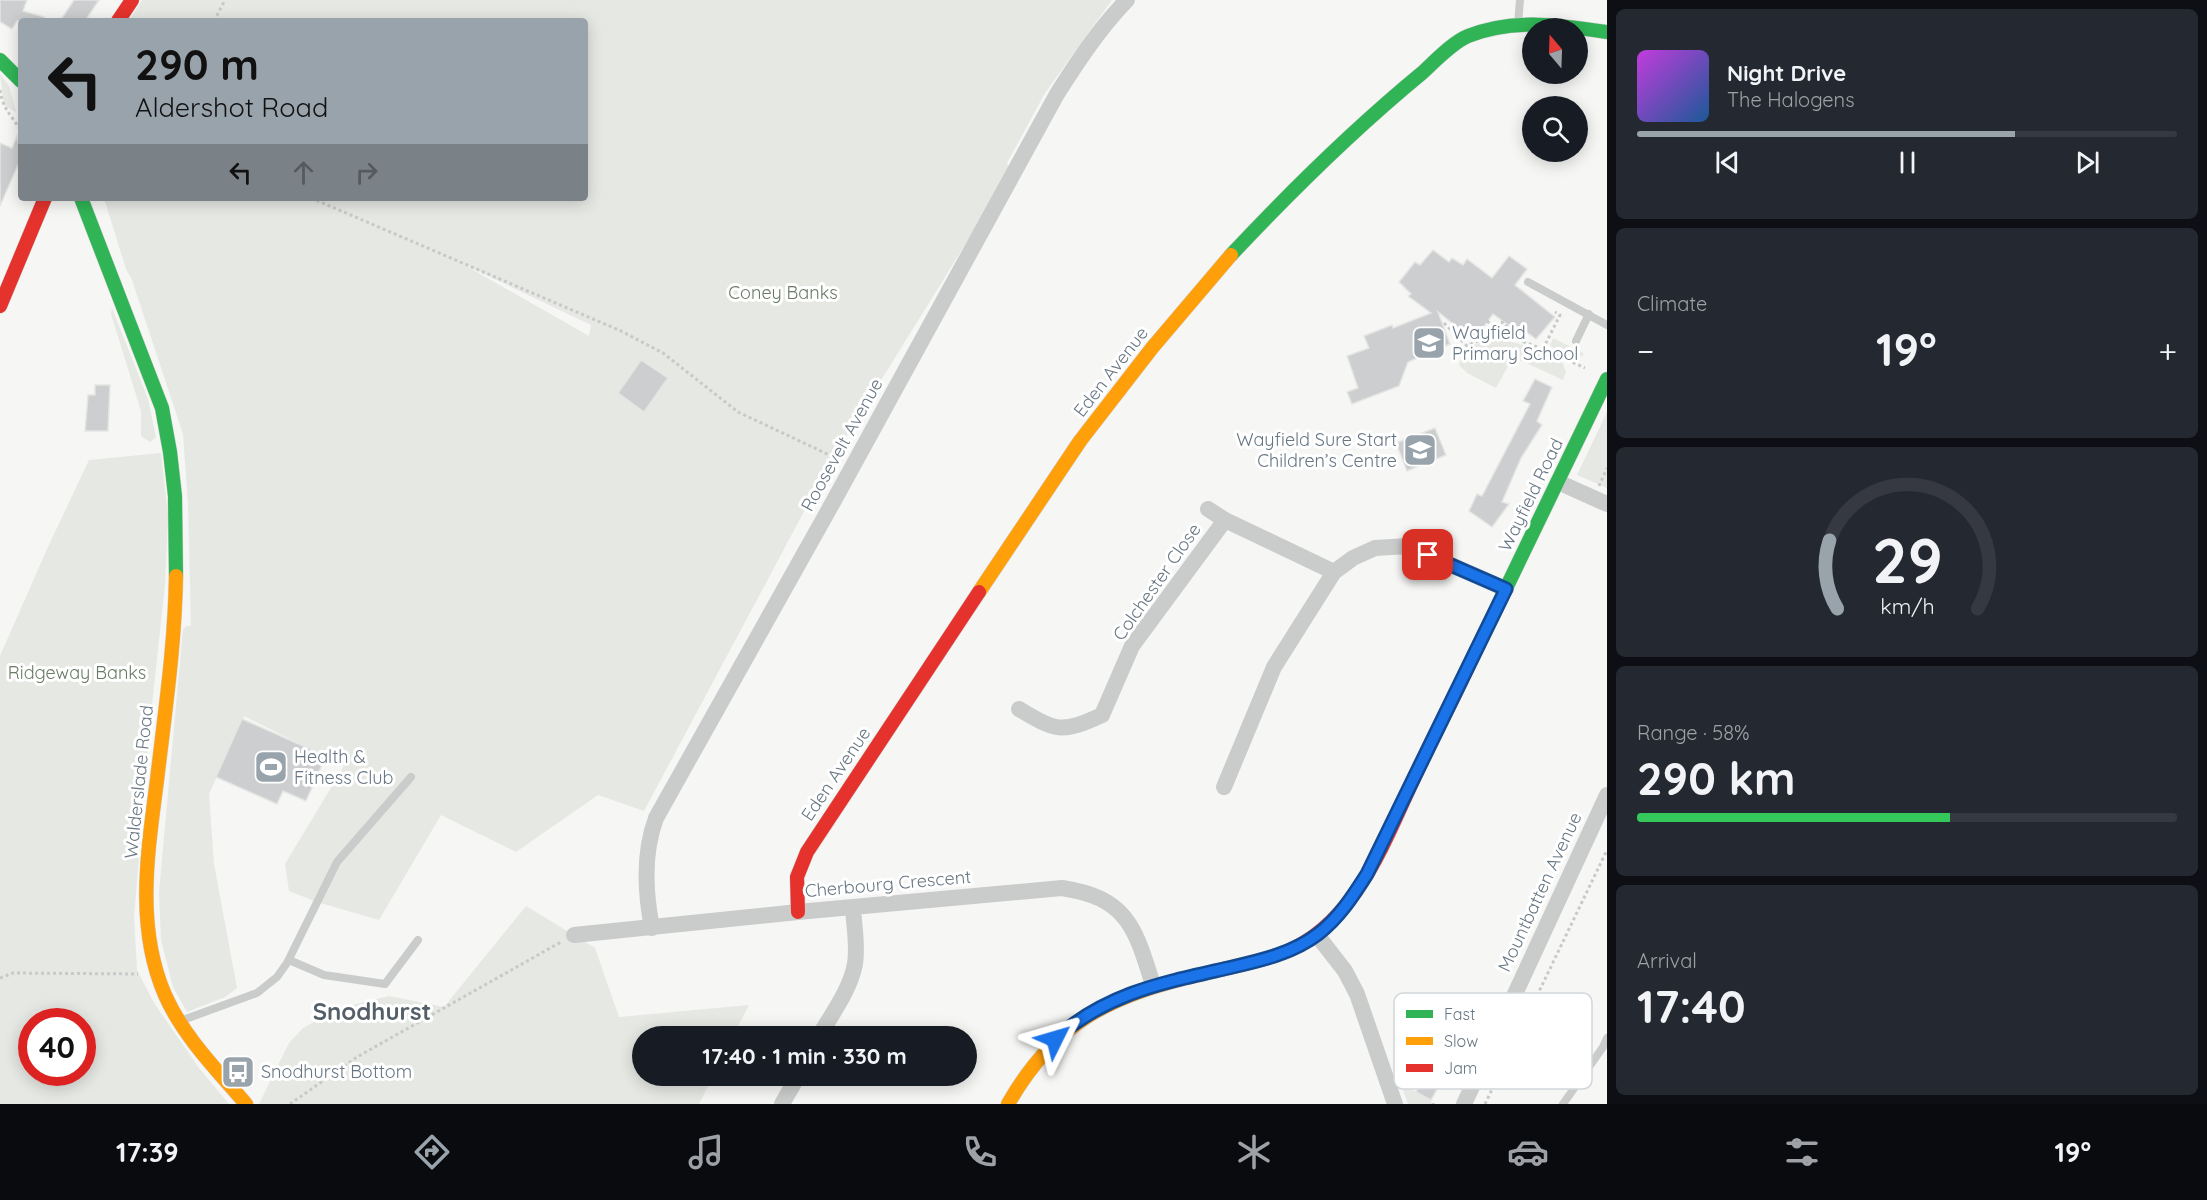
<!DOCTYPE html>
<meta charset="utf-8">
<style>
:root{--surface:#171b24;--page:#242831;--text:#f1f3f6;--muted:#9ea1a6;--line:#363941;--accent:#99a3ab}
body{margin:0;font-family:Quicksand,sans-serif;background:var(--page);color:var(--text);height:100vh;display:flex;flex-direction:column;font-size:22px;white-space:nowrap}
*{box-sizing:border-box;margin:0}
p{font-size:20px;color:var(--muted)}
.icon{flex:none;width:33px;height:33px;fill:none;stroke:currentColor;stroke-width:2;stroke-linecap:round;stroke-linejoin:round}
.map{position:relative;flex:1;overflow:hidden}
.sheet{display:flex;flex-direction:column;gap:9px;padding:9px;background:#0d0f14;width:600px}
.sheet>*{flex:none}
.hud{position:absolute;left:18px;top:18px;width:570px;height:183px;border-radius:6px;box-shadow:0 3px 15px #0003;background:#99a3ab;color:#111;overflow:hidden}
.needle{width:39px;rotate:341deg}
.buttons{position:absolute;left:1522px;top:18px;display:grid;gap:12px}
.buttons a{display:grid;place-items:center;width:66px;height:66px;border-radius:50%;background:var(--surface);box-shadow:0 3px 15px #0003;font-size:30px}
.speed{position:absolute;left:18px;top:1008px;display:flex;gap:12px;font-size:30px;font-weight:700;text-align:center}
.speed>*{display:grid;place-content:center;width:78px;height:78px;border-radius:50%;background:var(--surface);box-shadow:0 3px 15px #0003;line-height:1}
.speed .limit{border:9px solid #d22;background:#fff;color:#111}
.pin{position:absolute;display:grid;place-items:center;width:51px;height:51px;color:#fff;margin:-26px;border-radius:12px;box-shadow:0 3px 9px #0006}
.me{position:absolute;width:66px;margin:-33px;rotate:50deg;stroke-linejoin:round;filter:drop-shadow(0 0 4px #0008)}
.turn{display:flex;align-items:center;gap:21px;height:126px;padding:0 18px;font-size:27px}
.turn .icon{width:78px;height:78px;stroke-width:2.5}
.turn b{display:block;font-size:42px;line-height:51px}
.lanes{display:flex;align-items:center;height:57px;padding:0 18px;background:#0003;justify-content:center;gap:30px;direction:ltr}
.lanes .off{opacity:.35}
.big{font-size:45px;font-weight:800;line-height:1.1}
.sheet .card{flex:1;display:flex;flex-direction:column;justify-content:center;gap:9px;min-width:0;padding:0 21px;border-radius:9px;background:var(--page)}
.sheet .dial{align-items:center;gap:0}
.dial svg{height:156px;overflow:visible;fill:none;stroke:var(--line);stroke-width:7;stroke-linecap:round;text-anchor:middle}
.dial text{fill:var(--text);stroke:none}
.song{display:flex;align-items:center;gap:18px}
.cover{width:72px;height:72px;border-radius:9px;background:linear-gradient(135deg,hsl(290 70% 55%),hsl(210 70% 35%))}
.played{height:6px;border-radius:3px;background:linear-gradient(90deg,var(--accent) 70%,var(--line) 70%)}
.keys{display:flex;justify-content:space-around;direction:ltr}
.heat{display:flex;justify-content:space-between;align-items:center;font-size:33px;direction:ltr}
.charge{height:9px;border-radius:4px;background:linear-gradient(90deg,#34c759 58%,var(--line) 0)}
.trip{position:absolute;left:632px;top:1026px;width:345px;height:60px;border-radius:30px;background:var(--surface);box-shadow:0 3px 15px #0003;font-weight:800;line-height:60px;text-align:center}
.menu{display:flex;height:96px;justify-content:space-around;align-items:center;background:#090b0e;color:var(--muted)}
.menu .icon{width:42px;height:42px}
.menu .selected{color:var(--accent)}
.menu b{font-size:27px;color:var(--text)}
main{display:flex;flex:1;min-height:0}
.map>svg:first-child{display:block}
</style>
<main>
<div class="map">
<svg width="1607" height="1104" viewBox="0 0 1607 1104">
<rect width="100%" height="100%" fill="#f6f6f5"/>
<path fill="#e6e8e3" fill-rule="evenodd" d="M142 0H1112L1045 93 1007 163 1010 172 831 461 644 811 598 795 516 852 441 815 379 920 317 902 289 891 285 864 344 766 244 716 209 794 214 864 237 988 225 997 187 1012 173 987 161 940 159 892 183 629 187 626H191L188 504 183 434 132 280 126 269 104 198H585V21H129ZM461 263 591 325 589 336Z
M0 74 9 86 16 111 15 112 4 105Z
M112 308 148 399 156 437 150 442 141 436V411L111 314Z
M1493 337 1538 349 1561 359 1566 372 1563 380 1513 357 1496 388 1467 373 1459 365 1464 349Z
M1553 338 1583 353 1584 354 1577 359 1550 346Z
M1607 412V488L1577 475Z
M161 453 168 516 165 585 150 723 134 917 137 970 154 1003 199 1068 229 1104H0V656L47 549 89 460ZM32 1022H82V1072H32Z
M526 906 595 948 619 1017 749 1005 733 1036H642V1076H713L699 1104H259L289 1043 303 1028 328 1014 352 1005 389 996 444 1007Z
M1401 1084 1431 1100V1104H1408Z"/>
<path fill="#cdcecf" stroke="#e5e5e4" stroke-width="1.5" d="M0 0H27L23 11 44 17V21H17L12 29 0 22Z
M74 0H99L85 21H60Z
M17 136 21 158 0 206V143L12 148Z
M1433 250 1449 262 1452 258 1463 265 1467 259 1492 278 1509 256 1527 269 1515 285 1555 317 1536 339 1522 329 1518 332 1493 314 1474 340 1438 312 1450 344 1408 362 1399 386 1352 404 1347 392 1358 388 1347 356 1369 348 1364 336 1392 325 1393 328 1431 313 1408 296 1411 294 1399 282 1415 262 1420 265Z
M641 360 668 378 644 412 618 393Z
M1535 379 1552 387 1537 421 1542 425 1521 458 1502 502 1509 504 1492 527 1469 511 1477 494 1482 496 1530 404 1523 401Z
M95 385H110L108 431H85L88 395H95Z
M1435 428 1446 455 1407 471 1396 443Z
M242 719 326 756 306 801 283 791 277 804 216 777Z
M1426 1074 1441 1082 1431 1100 1416 1092Z"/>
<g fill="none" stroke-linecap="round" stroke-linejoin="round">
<defs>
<path id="fast" d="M0 60 21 81
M81 198 162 408 170 452 175 496 176 576
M1231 255C1291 191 1354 129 1422 73 1434 62 1453 42 1468 36 1513 18 1560 25 1607 32
M1468 667 1607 379"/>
<path id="slow" d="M176 576C175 644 165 712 157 780 148 851 135 926 165 995 183 1036 217 1070 246 1104
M979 592 1080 441 1152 348 1231 255
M1008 1104C1056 1020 1112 995 1203 974 1229 967 1257 963 1283 953"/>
<path id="jam" d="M118 21 132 0
M0 306 45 198
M798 912 797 877 807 852 979 592
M1283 953C1356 925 1385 839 1416 774 1433 738 1451 703 1468 667"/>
</defs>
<use href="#fast" stroke="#d2d2d3" stroke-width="15"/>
<use href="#slow" stroke="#d2d2d3" stroke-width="15"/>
<use href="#jam" stroke="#d2d2d3" stroke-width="15"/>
<path stroke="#c8c9ca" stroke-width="3" stroke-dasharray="3 3" stroke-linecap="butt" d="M214 21 225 0
M0 90C3 110 11 114 21 131
M311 198 621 331 663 353 738 412 840 460
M1487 321 1505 335 1551 352 1585 368
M1503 321 1502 323 1521 337 1523 342
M1444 323 1467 346 1498 331
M1543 349 1560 315 1555 312
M1599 486 1607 468
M0 978 13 973 138 974
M290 1104 357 1057 561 942
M1433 1104V1103
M1485 1104 1607 850"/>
<path stroke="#cacccc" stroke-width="8" d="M1518 24 1520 0
M1528 282 1607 325
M1576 341 1589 314
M289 960 324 975 385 984 418 940
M180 1021 257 993 277 977 287 963 337 862 411 777
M1563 1104 1603 1047 1607 1038"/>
<path stroke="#cacccc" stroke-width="16" d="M1558 482 1607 504
M1208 509 1225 520 1334 572 1353 558 1375 548 1408 546 1506 589
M1019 709C1056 731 1061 734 1102 715L1132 646 1225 520
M1224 787 1274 667 1334 572
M652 928C645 892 643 853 656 818L832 504 1057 94C1078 61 1099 29 1127 0
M574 935 798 912 1062 888C1128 898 1135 928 1153 985
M1317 935 1345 971 1357 994 1395 1104
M819 1036C832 1014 850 990 855 964 858 946 854 926 853 908
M782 1104 798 1076
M1464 1104 1607 795"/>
<use href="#fast" stroke="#30b455" stroke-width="14"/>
<use href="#slow" stroke="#ff9f0a" stroke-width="14"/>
<use href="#jam" stroke="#e5322d" stroke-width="14"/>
</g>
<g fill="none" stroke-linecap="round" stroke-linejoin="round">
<defs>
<path id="route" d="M1055 1039C1107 993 1162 983 1228 968 1258 961 1292 954 1318 934 1339 918 1353 896 1367 874L1506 589 1428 555"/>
</defs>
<use href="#route" stroke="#114b97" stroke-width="15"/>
<use href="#route" stroke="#1a73e8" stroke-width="10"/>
</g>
<defs>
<symbol id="school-square" viewBox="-11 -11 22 22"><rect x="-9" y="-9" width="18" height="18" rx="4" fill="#99a3ab" stroke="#fff"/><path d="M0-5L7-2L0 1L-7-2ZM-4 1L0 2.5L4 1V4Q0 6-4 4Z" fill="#fff"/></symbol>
<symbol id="stadium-square" viewBox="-11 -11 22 22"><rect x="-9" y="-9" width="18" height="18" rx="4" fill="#99a3ab" stroke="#fff"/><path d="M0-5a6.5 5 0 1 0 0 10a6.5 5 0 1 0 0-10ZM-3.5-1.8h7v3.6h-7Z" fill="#fff"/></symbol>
<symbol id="bus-square" viewBox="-11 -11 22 22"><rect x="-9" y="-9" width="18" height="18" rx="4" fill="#99a3ab" stroke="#fff"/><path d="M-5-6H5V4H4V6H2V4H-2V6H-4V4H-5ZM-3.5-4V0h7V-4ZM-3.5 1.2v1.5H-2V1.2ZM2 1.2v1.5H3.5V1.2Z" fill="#fff"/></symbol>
</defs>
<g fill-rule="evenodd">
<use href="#school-square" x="1410" y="324" width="38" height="38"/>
<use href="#school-square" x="1401" y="431" width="38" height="38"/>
<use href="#stadium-square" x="252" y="748" width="38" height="38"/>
<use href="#bus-square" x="219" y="1053" width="38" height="38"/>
</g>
<g text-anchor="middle" stroke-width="6" stroke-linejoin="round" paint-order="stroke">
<g font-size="18" fill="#697b66" stroke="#fff">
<text x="783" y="299">Coney Banks</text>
<text x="77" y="679">Ridgeway Banks</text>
</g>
<g font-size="18" fill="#677683" stroke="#fff" text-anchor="start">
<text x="1452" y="339">Wayfield<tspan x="1452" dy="21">Primary School</tspan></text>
<text x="1397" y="446" text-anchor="end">Wayfield Sure Start<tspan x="1397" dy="21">Children’s Centre</tspan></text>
<text x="294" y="763">Health &amp;<tspan x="294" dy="21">Fitness Club</tspan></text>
<text x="261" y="1078">Snodhurst Bottom</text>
</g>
<g font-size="18" fill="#677683" stroke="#fff">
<text transform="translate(1111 372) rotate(-52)" y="6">Eden Avenue</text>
<text transform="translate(842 445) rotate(-61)" y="6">Roosevelt Avenue</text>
<text transform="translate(1531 495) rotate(-64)" y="6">Wayfield Road</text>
<text transform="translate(1157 582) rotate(-55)" y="6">Colchester Close</text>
<text transform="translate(836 774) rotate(-56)" y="6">Eden Avenue</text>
<text transform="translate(139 782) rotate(-84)" y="6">Walderslade Road</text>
<text transform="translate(888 884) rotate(-5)" y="6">Cherbourg Crescent</text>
<text transform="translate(1540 892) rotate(-65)" y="6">Mountbatten Avenue</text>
</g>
<g font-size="24" font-weight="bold" fill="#555f69" stroke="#fff">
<text x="372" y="1020">Snodhurst</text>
</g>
</g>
<rect x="1394" y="993" width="198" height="96" rx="9" fill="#fff" stroke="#d1d6da" stroke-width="1.5"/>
<rect x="1406" y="1010" width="27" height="8" fill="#30b455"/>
<rect x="1406" y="1037" width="27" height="8" fill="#ff9f0a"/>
<rect x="1406" y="1064" width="27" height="8" fill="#e5322d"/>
<g font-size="16" fill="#677683">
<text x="1444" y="1020">Fast</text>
<text x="1444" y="1047">Slow</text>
<text x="1444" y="1074">Jam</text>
</g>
</svg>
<div class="buttons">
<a><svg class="needle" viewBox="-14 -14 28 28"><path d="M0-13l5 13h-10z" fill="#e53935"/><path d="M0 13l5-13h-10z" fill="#9ea1a6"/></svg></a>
<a><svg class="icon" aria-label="search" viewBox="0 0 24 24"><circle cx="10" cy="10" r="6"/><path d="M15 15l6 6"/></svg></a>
</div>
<div class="speed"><div class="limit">40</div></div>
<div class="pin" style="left:1428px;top:555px;background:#d93025"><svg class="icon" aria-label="arrive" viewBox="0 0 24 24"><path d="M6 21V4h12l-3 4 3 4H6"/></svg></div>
<svg class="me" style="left:1055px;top:1039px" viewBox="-20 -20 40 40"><path d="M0-17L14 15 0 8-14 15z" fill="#1a73e8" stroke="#fff" stroke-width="4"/></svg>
<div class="trip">17:40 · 1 min · 330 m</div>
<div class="hud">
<div class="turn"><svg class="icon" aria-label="left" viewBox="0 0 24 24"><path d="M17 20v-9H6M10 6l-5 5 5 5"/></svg><div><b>290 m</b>Aldershot Road</div></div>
<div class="lanes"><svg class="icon" aria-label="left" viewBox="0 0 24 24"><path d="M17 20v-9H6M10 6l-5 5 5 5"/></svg><svg class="icon off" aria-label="ahead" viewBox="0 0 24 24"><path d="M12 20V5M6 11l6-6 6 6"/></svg><svg class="icon off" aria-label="right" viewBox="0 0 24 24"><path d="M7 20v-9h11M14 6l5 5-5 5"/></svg></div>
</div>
</div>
<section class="sheet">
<div class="card">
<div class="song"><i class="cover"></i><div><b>Night Drive</b><p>The Halogens</p></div></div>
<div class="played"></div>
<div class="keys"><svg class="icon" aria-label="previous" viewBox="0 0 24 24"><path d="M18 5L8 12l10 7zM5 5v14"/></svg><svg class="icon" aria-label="pause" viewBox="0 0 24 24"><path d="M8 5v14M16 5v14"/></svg><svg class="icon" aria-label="next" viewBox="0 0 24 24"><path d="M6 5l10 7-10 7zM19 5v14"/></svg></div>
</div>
<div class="card"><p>Climate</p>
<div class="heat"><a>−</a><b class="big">19°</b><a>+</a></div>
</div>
<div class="card dial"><svg viewBox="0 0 100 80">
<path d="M14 69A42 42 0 1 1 86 69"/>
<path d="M14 69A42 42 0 0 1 10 34" stroke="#99a3ab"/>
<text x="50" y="56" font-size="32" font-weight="700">29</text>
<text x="50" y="72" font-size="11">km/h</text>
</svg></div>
<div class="card"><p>Range · 58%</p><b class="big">290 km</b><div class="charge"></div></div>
<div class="card"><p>Arrival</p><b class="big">17:40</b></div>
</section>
</main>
<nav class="menu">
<b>17:39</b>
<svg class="icon selected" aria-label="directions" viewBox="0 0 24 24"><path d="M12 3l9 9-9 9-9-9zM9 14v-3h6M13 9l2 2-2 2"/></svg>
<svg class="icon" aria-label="music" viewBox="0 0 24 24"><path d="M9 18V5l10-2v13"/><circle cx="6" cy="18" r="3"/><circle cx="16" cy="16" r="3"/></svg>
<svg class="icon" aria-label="phone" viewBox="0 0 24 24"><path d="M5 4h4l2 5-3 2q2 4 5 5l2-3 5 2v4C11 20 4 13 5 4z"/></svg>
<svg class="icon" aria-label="climate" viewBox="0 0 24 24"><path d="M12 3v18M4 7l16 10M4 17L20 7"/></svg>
<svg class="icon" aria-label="car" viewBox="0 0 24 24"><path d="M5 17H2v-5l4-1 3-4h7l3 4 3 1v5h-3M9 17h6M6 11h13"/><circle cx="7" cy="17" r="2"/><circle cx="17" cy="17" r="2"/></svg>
<svg class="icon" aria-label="filters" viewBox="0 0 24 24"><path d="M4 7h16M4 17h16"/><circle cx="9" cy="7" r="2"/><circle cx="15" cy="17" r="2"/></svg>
<b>19°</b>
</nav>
